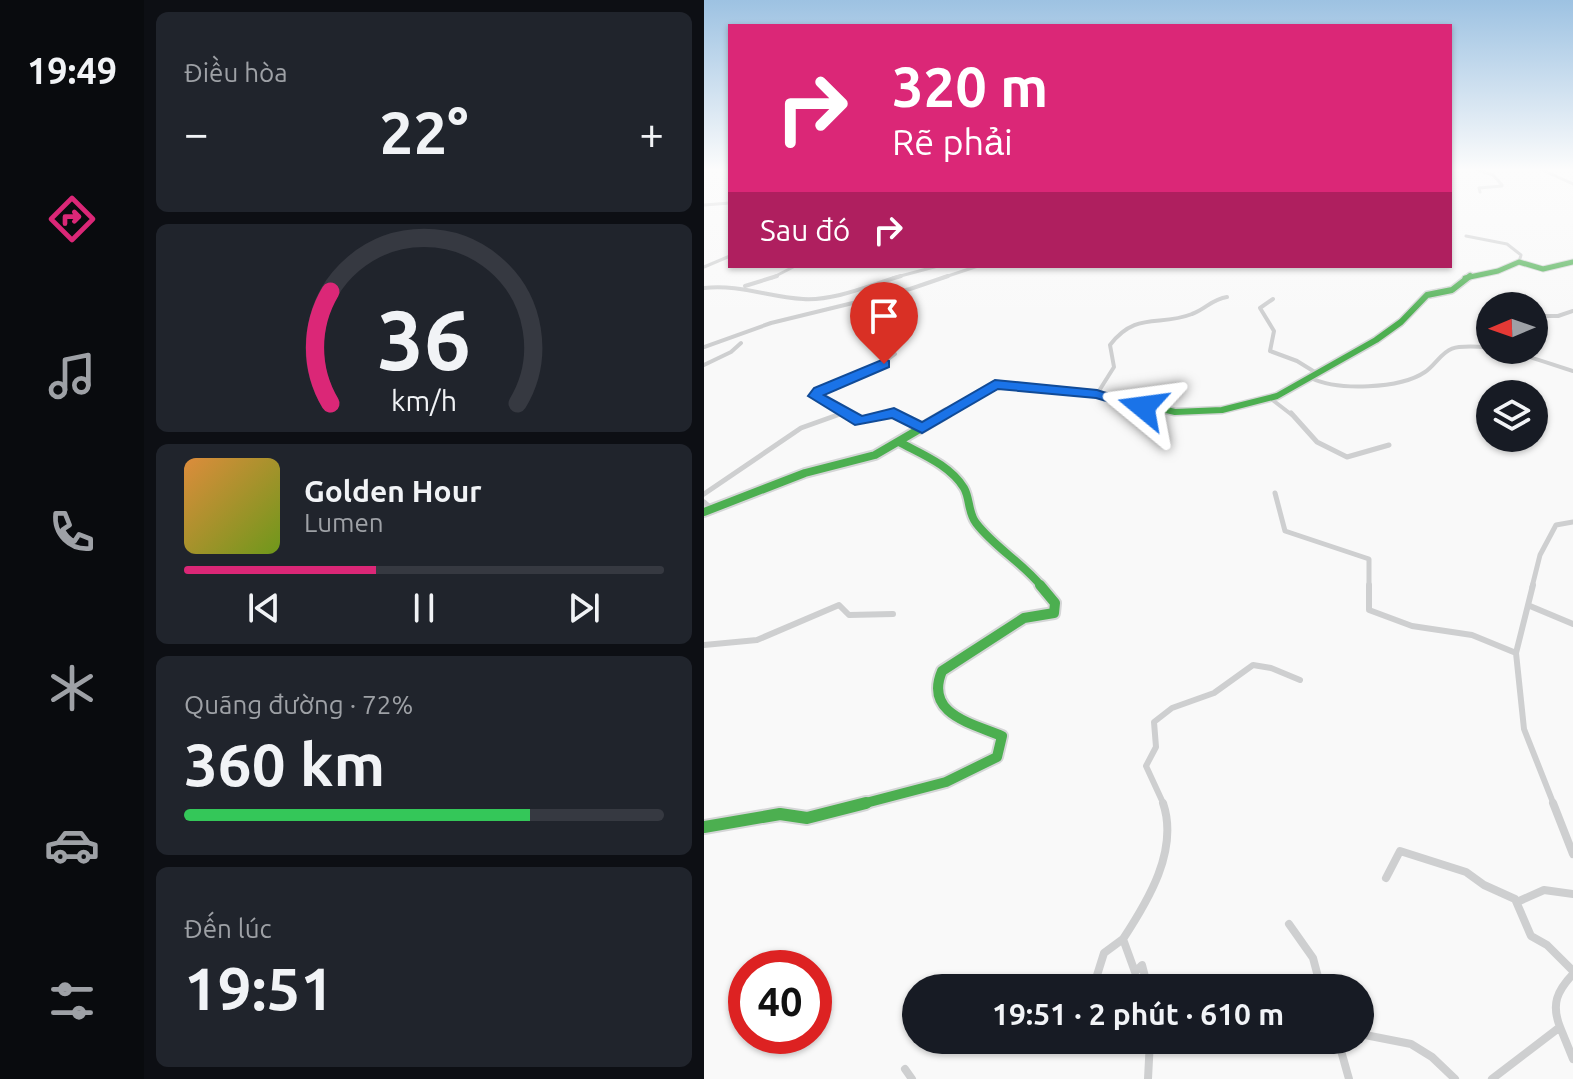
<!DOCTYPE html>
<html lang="vi">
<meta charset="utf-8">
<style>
:root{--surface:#171b24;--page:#20242c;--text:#f1f3f6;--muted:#9ea1a6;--line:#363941;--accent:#db2777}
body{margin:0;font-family:Ubuntu,sans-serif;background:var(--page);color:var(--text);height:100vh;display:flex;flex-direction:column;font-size:30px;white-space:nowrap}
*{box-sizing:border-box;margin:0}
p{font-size:26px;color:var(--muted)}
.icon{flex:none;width:44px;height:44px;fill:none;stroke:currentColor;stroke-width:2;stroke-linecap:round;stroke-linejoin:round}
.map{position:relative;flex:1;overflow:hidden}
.details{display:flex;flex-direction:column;gap:12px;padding:12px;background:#0d0f14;width:560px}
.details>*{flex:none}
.guide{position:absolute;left:24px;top:24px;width:724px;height:244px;border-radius:0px;box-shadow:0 2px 6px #0004;background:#db2777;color:#fff;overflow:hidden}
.needle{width:52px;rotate:268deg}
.tools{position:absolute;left:772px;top:292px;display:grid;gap:16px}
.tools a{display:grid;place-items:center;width:72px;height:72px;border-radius:50%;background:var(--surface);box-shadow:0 2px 6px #0004;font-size:40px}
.speed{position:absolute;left:24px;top:950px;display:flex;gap:16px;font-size:40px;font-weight:700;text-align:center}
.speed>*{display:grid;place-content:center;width:104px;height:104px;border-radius:50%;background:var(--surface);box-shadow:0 2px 6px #0004;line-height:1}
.speed .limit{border:12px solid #d22;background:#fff;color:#111}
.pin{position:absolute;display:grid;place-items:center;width:68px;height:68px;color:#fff;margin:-82px -34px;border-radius:50% 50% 50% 0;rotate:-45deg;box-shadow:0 0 8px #0007}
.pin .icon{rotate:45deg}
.me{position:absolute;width:88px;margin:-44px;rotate:286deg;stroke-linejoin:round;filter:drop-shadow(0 0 6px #0008)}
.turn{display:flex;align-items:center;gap:28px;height:168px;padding:0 32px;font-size:36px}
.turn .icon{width:104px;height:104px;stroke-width:2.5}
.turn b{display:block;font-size:56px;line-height:68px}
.then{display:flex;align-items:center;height:76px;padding:0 32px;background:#0003;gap:16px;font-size:30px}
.big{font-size:60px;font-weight:600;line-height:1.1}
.details .widget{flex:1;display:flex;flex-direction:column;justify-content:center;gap:12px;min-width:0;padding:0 28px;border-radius:12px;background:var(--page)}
.details .dial{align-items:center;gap:0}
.dial svg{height:208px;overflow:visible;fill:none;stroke:var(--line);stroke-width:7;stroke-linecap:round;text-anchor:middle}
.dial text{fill:var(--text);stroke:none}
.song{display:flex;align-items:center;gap:24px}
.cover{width:96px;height:96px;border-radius:12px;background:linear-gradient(135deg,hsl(30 70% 55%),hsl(80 70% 35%))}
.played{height:8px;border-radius:4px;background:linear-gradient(90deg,var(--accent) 40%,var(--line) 40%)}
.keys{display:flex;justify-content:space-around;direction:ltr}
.heat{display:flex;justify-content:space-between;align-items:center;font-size:44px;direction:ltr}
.charge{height:12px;border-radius:6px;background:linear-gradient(90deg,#34c759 72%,var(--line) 0)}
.trip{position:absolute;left:198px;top:974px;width:472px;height:80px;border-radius:40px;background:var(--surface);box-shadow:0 2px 6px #0004;font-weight:600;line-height:80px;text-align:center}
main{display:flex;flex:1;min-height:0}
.tab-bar{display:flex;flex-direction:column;width:144px;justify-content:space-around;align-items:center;background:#090b0e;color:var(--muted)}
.tab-bar .icon{width:56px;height:56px}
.tab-bar .current{color:var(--accent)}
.tab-bar b{font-size:36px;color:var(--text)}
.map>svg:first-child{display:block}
</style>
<main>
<nav class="tab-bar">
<b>19:49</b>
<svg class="icon current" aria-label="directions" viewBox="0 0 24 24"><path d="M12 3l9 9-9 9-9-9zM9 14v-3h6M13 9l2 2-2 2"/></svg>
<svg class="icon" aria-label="music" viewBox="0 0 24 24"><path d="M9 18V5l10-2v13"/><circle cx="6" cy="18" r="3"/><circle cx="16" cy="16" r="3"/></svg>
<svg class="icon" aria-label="phone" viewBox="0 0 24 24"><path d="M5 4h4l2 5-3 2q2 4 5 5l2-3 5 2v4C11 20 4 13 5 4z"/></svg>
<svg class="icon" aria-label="climate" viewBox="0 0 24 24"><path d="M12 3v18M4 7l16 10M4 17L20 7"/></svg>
<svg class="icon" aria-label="car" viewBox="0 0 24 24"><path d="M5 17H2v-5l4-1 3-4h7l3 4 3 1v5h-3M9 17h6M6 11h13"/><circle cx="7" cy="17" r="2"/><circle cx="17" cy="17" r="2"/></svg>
<svg class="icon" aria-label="filters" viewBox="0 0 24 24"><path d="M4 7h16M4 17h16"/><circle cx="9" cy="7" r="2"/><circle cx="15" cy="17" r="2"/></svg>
</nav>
<section class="details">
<div class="widget"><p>Điều hòa</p>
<div class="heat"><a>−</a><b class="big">22°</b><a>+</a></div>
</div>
<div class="widget dial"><svg viewBox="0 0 100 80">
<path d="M14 69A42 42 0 1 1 86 69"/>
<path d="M14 69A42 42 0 0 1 14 26" stroke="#db2777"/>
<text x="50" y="56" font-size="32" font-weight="700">36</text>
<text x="50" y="72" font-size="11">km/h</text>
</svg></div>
<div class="widget">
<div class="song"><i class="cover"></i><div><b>Golden Hour</b><p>Lumen</p></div></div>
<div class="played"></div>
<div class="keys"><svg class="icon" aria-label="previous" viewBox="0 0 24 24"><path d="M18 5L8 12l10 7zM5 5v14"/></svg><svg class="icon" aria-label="pause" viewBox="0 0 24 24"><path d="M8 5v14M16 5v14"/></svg><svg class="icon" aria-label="next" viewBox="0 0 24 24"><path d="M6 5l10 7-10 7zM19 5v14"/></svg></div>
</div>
<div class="widget"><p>Quãng đường · 72%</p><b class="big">360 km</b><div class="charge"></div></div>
<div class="widget"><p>Đến lúc</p><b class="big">19:51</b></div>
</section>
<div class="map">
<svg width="869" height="1079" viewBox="0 0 869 1079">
<rect width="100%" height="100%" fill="#f9f9f9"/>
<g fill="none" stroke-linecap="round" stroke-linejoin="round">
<defs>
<path id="fast-far4" d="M761 278 794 271 815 262 839 269 869 262"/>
<path id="fast-far3" d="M239 415 291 384 393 394 471 412 518 410 573 396 672 340 697 322 723 295 748 290 766 276"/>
<path id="fast-far2" d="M195 442C217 454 246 465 260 488 266 498 264 513 272 523 291 548 318 562 338 587
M0 512 101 473 171 455 243 413"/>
<path id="fast-far1" d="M154 805 242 782 293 757 298 736C267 723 220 714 238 671L320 618 350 613 351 603 336 585"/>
<path id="fast" d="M0 827 76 814 103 818 162 803"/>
</defs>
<use href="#fast-far4" stroke="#d5d6d7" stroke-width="7"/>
<use href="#fast-far3" stroke="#d5d6d7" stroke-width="9"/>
<use href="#fast-far2" stroke="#d5d6d7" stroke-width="12"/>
<use href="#fast-far1" stroke="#d5d6d7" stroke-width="14"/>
<use href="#fast" stroke="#d5d6d7" stroke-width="16"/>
<path stroke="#cecfd0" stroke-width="3" d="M771 169 789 175 798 185
M836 169 869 184
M776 192 775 188 798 186
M0 205 26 203
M762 236 803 244 817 255 815 262
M0 267 26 256
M68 278 91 266
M189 278 234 266
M238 278 274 266"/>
<path stroke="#cecfd0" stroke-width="4" d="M41 286 73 276
M0 288C35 284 65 297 99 299 131 301 166 285 197 276
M569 299 556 308 570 331 566 351 593 361 614 374
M830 316H854L869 311
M0 347 67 323 206 289 244 276
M0 365 27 352 37 343
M607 378C633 391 696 389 721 372 733 364 738 349 755 347 793 343 833 360 869 371
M393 394 410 367 406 345C432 311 455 327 488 314 502 309 508 299 523 297
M566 398 588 415
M134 415 139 413
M145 415 112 396 115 391 168 371 191 354
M184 415H194"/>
<path stroke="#cecfd0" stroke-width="5" d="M141 413 156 421 191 413 217 428
M587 413 613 442 643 457 685 445
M571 493 581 531 665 559V587
M0 494 97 428 139 413
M0 502 8 509
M828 587 836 555 852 525 869 522"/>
<path stroke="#cecfd0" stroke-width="6" d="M665 585V610L708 626 768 635 812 653
M829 585 812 653 820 729 850 805
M826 606 869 624
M0 645 53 640 135 605 145 615 189 614
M460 805 442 766 452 747 450 722 468 708 510 693 549 665 567 668 596 680"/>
<path stroke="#cecfd0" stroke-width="8" d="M849 803 869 854
M682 878 696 851 762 872 780 885 811 899 827 936 843 945 869 971
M813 902 840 890 869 894
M585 924 609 958 617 988
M389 988 400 953 419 939
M444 988 438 965 431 972 419 939C444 901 475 850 459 803
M856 1027 869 1059
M656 1034 707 1044 728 1057 751 1079
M634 1040 645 1079
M201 1069 208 1079
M444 1079 446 1040
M788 1079 856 1027C847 1004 853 991 869 974"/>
<use href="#fast-far4" stroke="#4caf50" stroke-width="5"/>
<use href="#fast-far3" stroke="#4caf50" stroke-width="6"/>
<use href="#fast-far2" stroke="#4caf50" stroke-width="8"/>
<use href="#fast-far1" stroke="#4caf50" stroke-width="10"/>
<use href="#fast" stroke="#4caf50" stroke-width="12"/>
</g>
<linearGradient id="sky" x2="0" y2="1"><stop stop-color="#9dc2e2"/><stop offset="0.53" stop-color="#fcfcfc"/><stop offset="1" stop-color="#fcfcfc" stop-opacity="0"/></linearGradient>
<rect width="869" height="320" fill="url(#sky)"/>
<path fill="#1a73e8" stroke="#114b97" stroke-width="2" d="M180 359 185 361V367L120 395 158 416 190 408 218 422 291 380 393 390 446 407 439 412 392 398 294 389 218 433 188 418 151 425 104 396 110 388Z"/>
</svg>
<div class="tools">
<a><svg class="needle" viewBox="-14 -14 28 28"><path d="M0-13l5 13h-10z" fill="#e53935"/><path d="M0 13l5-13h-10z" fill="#9ea1a6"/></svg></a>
<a><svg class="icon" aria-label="layers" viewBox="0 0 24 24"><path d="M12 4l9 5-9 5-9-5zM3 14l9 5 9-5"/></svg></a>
</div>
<div class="speed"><div class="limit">40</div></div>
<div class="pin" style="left:180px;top:364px;background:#d93025"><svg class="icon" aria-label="arrive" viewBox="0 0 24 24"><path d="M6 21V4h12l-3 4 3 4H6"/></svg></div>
<svg class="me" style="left:439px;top:407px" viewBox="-20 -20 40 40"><path d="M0-17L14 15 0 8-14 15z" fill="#1a73e8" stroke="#fff" stroke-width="4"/></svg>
<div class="trip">19:51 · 2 phút · 610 m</div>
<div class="guide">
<div class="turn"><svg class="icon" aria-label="right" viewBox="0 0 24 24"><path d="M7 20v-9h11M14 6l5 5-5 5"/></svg><div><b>320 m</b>Rẽ phải</div></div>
<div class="then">Sau đó<svg class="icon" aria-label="right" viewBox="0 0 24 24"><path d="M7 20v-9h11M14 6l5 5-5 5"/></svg></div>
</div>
</div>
</main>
